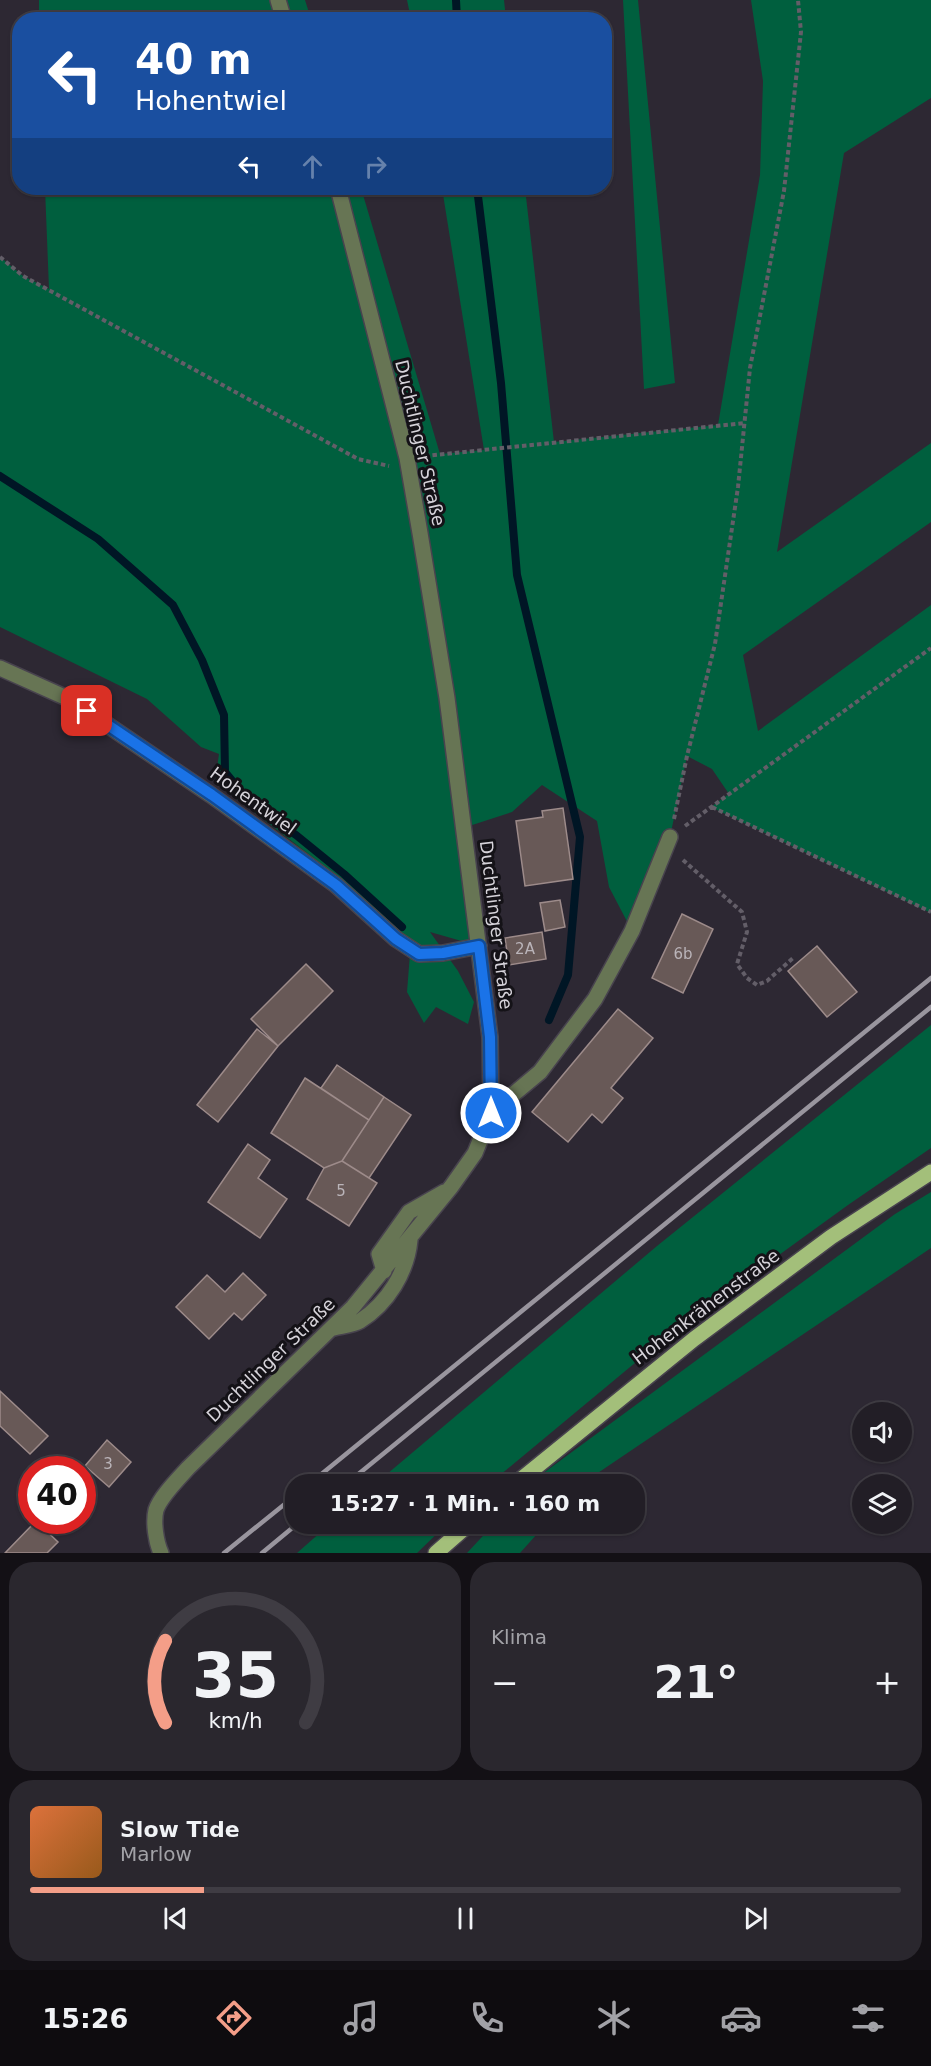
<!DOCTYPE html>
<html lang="de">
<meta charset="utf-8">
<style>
:root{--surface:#221e26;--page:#2a272e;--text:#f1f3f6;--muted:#a2a2a7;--line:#3f3c43;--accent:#f49e88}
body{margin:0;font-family:"DejaVu Sans",sans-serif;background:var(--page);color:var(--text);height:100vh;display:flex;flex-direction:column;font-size:22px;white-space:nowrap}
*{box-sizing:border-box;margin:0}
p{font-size:20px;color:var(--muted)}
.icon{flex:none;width:33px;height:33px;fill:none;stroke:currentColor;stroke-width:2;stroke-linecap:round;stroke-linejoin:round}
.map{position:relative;height:1553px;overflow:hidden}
.sheet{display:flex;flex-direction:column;gap:9px;padding:9px;background:#131015;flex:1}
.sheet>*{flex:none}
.hud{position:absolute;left:12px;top:12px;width:600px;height:183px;border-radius:24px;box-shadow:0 2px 4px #0004,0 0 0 2px var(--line);background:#1a4fa0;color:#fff;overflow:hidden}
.tools{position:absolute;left:852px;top:1402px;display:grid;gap:12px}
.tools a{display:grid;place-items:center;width:60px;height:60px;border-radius:50%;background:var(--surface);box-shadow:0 2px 4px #0004,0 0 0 2px var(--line);font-size:30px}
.speed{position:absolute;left:18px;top:1456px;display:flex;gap:12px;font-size:30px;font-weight:700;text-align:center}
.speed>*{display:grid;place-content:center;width:78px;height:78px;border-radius:50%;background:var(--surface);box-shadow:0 2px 4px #0004,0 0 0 2px var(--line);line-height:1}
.speed .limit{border:9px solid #d22;background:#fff;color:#111}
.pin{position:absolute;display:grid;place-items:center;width:51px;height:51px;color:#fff;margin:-26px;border-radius:12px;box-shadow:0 3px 9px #0006}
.me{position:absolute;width:66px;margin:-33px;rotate:0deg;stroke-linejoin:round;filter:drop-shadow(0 0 4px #0008)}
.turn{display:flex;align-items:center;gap:21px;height:126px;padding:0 24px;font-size:27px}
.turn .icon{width:78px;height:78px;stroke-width:2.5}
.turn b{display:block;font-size:42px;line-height:51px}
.lanes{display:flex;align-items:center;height:57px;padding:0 24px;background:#0003;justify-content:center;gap:30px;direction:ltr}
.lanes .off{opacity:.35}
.big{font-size:45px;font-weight:600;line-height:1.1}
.sheet .widget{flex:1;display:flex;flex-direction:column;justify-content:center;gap:9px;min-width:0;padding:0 21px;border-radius:24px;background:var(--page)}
.sheet .dial{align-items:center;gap:0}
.dial svg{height:156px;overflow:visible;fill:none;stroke:var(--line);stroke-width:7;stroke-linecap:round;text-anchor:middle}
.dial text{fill:var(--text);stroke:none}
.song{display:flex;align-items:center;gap:18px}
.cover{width:72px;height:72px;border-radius:9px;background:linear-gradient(135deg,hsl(20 70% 55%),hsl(30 70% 35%))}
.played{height:6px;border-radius:3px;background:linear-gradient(90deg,var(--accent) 20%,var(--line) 20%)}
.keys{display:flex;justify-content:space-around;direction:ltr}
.heat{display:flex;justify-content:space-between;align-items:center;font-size:33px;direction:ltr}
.sheet .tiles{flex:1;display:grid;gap:9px;grid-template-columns:1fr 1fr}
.widget:last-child{grid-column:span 2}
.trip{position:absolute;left:285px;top:1474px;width:360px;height:60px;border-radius:24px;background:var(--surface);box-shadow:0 2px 4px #0004,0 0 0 2px var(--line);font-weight:600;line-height:60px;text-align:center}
.tab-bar{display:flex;height:96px;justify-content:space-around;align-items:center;background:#0e0c0f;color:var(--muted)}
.tab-bar .icon{width:42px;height:42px}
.tab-bar .selected{color:var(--accent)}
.tab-bar b{font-size:27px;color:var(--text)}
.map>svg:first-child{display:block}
</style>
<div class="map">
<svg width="931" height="1553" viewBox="0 0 931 1553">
<rect width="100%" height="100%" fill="#2d2833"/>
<path fill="#005f3e" d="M39 0H305L311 19H39Z
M407 0H504L506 19H411Z
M623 0H638L675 383 644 389Z
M751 0H931V98L844 153 777 552 931 443V522L743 655 758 731 931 605V913L711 807 729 794 712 769 687 756 670 837 632 931 609 887 597 821 542 785 512 812 463 828 479 946 430 932 458 971 474 1002 468 1024 436 1007 424 1023 407 992 411 941 315 859 215 782 219 754 201 747 147 699 0 627V257L23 276 49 289 45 188H361L440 454 484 450 442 188H525L554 442 718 425 760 175 763 81Z
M931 1025V1148L848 1205 671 1333 488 1485H374L657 1246Z
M931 1192V1248L580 1485H531L538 1477 895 1214Z
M330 1524H447L417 1553H297Z
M494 1524H546L520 1553H467Z"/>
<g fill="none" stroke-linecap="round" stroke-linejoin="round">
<path stroke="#001625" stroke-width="8" d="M456 0 457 20
M477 188 501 383 517 575 580 837 568 975 549 1020
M0 476 98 539 173 605 202 660 224 715 225 772 253 806 296 835 344 874 402 927"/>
</g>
<path fill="#685957" stroke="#9d8b8a" stroke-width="1.5" d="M563 808 573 879 525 886 516 821 543 817 542 811Z
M560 900 565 927 545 931 540 903Z
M682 914 713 929 683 993 652 978Z
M542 932 546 959 509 965 505 938Z
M817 946 857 992 827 1017 788 971Z
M306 964 333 991 278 1046 251 1019Z
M618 1009 653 1038 611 1088 623 1098 602 1123 592 1114 568 1142 532 1112Z
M257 1029 278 1046 218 1122 197 1105Z
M337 1065 384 1097 369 1120 321 1088Z
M305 1078 369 1120 342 1161 324 1168 271 1133Z
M384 1097 411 1115 369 1178 342 1161Z
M248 1144 270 1160 258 1178 287 1199 260 1238 208 1202Z
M342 1161 377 1183 349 1226 307 1199 324 1168Z
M243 1273 266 1295 242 1320 234 1313 209 1339 176 1307 207 1275 225 1292Z
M0 1391 48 1436 30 1454 0 1426Z
M107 1440 131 1462 109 1487 85 1466Z
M36 1521 58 1542 47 1553H5Z"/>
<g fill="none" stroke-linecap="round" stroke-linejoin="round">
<defs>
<path id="minor" d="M278 0 284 20
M0 668 69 699 211 795 336 885 396 939 419 954 443 953 479 946
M491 1113 540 1072 595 999 632 931 670 837
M384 1271 379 1254 409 1212 444 1192
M334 1328C342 1326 353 1325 360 1321 388 1303 407 1272 410 1240
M161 1553C156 1542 153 1522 156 1510 160 1497 179 1478 188 1468L353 1307 451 1187 475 1153 491 1113 490 1037 447 698 420 533 407 458 338 188"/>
<path id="major" d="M514 1485 694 1339 831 1237 931 1172
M436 1553 469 1524"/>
</defs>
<use href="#minor" stroke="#48434e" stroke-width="18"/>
<use href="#major" stroke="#48434e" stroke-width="18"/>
<path stroke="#635e68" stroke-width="4" stroke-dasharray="4.5 3" stroke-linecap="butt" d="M0 257 23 276 358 459 389 466
M425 456 745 423
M712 807 931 912
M674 819 687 756 715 644 738 487 750 368 784 191 801 32 798 0
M685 826 931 648
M683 860 742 912 747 932 737 964 747 978 757 985 767 981 793 958"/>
<use href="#minor" stroke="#677554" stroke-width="15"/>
<use href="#major" stroke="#a3bf7a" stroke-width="15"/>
<path stroke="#99959e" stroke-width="4.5" d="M308 1485 931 978
M345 1485 931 1007
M224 1553 296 1495
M262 1553 297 1524"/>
</g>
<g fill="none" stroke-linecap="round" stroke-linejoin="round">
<defs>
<path id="route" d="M87 711 212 795 336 885 396 939 419 954 443 953 479 946 490 1037 491 1113"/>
</defs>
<use href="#route" stroke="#114b97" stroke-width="15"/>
<use href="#route" stroke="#1a73e8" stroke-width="10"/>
</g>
<g text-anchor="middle" stroke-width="6" stroke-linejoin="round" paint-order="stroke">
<g font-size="15" fill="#bab4b9">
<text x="525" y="954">2A</text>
<text x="683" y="959">6b</text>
<text x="341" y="1196">5</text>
<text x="108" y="1469">3</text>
</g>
<g font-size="18" fill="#d6d3da" stroke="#141217">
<text transform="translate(420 443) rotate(77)" y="6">Duchtlinger Straße</text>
<text transform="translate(253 801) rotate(36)" y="6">Hohentwiel</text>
<text transform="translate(496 925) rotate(83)" y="6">Duchtlinger Straße</text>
<text transform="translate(706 1307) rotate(-37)" y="6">Hohenkrähenstraße</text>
<text transform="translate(271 1360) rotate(-44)" y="6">Duchtlinger Straße</text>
</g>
</g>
</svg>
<div class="tools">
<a><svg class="icon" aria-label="sound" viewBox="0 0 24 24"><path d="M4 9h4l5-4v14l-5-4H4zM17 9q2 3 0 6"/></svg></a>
<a><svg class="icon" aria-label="layers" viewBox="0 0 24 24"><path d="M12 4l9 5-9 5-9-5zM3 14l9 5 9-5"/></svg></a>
</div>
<div class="speed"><div class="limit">40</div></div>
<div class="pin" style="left:87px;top:711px;background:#d93025"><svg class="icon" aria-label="arrive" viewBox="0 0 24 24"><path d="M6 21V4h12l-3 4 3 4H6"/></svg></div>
<svg class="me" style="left:491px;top:1113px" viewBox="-20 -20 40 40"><circle r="17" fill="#1a73e8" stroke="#fff" stroke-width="3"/><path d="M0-11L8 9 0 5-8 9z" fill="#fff"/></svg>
<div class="trip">15:27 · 1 Min. · 160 m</div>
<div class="hud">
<div class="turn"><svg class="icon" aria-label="left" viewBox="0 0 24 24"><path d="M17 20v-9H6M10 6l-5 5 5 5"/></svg><div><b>40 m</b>Hohentwiel</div></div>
<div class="lanes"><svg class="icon" aria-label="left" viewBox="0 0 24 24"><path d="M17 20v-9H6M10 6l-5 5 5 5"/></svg><svg class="icon off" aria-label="ahead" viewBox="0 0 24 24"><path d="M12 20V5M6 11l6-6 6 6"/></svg><svg class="icon off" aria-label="right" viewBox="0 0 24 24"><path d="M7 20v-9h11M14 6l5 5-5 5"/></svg></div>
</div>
</div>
<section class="sheet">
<div class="tiles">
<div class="widget dial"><svg viewBox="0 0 100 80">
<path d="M14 69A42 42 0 1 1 86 69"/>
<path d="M14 69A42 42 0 0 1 14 27" stroke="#f49e88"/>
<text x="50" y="56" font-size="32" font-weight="700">35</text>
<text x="50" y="72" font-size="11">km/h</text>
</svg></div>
<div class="widget"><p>Klima</p>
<div class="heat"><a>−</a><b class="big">21°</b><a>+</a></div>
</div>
<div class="widget">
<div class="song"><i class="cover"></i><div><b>Slow Tide</b><p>Marlow</p></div></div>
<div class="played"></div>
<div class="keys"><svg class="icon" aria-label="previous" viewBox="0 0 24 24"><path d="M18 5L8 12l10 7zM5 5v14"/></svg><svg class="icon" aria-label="pause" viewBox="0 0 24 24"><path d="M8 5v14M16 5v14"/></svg><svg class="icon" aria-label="next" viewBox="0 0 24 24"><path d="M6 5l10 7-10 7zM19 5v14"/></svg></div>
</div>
</div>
</section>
<nav class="tab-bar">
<b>15:26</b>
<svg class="icon selected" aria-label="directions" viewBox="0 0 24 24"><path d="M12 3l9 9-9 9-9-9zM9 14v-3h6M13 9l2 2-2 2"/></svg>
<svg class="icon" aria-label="music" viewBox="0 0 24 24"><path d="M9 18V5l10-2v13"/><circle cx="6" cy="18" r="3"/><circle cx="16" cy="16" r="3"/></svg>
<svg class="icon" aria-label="phone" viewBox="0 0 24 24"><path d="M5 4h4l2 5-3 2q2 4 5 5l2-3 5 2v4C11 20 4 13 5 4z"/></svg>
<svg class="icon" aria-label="climate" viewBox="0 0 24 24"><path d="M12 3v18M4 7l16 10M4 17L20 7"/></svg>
<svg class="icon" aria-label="car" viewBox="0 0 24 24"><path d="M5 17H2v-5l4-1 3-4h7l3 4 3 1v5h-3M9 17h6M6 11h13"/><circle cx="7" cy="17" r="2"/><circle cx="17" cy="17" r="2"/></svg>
<svg class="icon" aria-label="filters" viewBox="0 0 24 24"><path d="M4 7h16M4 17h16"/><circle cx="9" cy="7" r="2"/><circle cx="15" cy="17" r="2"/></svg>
</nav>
